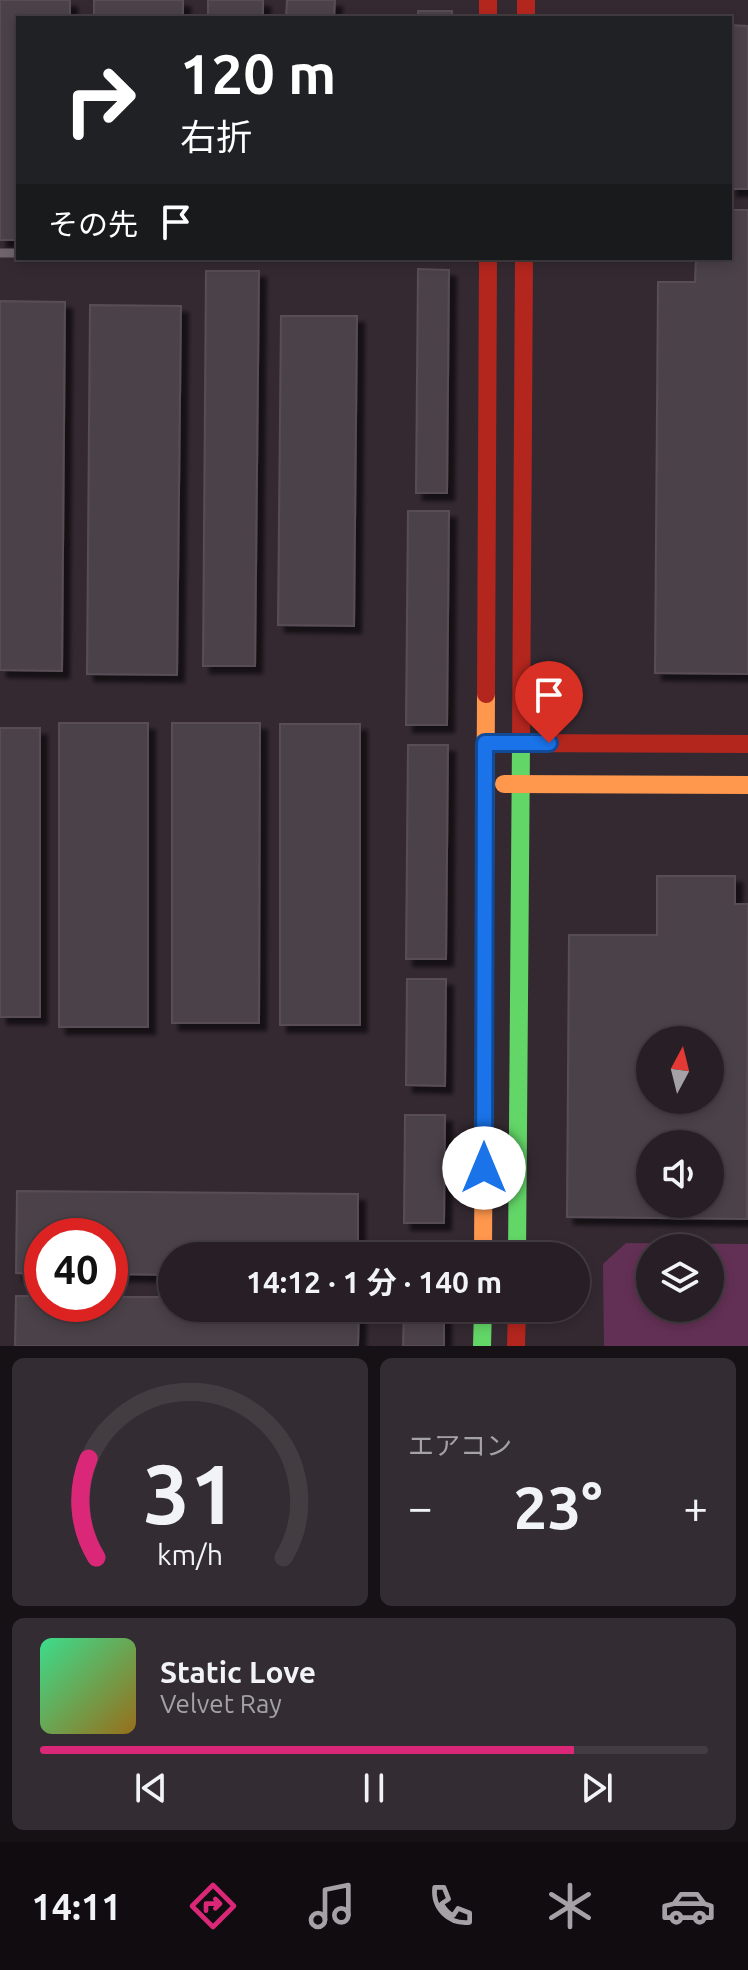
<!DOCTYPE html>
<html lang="ja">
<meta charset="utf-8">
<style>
:root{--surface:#271f25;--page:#332c32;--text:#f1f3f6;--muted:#a4a2a7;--line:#433d42;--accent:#db2777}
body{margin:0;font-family:Ubuntu,"Noto Sans JP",sans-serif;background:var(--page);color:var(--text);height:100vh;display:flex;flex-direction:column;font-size:30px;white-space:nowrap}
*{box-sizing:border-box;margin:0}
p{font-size:26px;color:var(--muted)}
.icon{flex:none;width:44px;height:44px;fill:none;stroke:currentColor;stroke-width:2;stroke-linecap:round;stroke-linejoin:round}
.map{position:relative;height:1346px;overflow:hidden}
.drawer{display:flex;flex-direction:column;gap:12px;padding:12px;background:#151114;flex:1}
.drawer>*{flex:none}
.banner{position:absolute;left:16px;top:16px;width:716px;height:244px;border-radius:0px;box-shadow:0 4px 12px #0003,0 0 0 2px var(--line);background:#202124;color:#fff;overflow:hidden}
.needle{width:52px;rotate:7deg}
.tools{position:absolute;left:636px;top:1026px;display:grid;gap:16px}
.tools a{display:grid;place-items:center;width:88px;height:88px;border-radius:50%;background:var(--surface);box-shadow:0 4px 12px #0003,0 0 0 2px var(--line);font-size:40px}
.speed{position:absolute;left:24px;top:1218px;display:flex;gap:16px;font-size:40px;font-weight:700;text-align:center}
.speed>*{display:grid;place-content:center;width:104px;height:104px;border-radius:50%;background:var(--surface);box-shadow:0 4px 12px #0003,0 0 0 2px var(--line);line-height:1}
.speed .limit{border:12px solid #d22;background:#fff;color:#111}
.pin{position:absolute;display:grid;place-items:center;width:68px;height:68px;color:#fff;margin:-82px -34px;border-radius:50% 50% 50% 0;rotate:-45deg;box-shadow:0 0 8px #0007}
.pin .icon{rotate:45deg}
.me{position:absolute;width:88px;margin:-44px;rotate:0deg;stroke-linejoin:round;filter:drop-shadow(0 0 6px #0008)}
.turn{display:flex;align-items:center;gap:28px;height:168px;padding:0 32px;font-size:36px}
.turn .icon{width:104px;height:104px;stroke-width:2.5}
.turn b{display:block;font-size:56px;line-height:68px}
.then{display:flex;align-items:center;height:76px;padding:0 32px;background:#0003;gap:16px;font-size:30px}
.big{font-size:60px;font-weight:700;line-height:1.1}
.drawer .widget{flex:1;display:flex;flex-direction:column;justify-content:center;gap:12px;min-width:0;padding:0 28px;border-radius:12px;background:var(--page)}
.drawer .dial{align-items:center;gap:0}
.dial svg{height:208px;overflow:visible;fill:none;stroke:var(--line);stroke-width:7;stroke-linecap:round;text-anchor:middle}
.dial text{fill:var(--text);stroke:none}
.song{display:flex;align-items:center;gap:24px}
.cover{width:96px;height:96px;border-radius:12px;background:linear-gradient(135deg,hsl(150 70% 55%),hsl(40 70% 35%))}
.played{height:8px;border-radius:4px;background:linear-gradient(90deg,var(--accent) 80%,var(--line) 80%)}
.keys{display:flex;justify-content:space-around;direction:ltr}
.heat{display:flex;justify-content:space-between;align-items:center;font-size:44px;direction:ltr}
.drawer .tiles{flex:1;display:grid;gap:12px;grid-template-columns:1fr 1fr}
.widget:last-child{grid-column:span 2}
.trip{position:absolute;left:158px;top:1242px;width:432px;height:80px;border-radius:40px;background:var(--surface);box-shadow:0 4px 12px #0003,0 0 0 2px var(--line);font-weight:700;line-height:80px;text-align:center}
.menu{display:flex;height:128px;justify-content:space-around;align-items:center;background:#100c0f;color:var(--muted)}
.menu .icon{width:56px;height:56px}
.menu .on{color:var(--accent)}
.menu b{font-size:36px;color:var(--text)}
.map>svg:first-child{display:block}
</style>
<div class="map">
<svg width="748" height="1346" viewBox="0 0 748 1346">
<defs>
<filter id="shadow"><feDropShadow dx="7" dy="7" stdDeviation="2" flood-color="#0009"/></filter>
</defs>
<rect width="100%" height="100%" fill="#342931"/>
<path fill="#623054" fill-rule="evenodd" d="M626 1243 748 1244V1346H604L603 1264ZM650 1248H710V1308H650Z"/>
<path fill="#4c4349" stroke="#584e55" stroke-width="2" fill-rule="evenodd" filter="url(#shadow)" d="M0 0H70V18H18V240H0Z
M94 0H183V18H94Z
M208 0H263V18H208Z
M287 0H335L334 18H286Z
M418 11H452V18H418Z
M730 25 748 26V189H730Z
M730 210H748V674L655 673 658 282H695L696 258H730Z
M418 269 449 270 447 493H416Z
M206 271H259L255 666H203Z
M0 301 65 302 62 671 0 670Z
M90 305 181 306 177 675 87 674Z
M281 316H357L354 626 278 625Z
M408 511H449L447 725H406Z
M59 723H148V1027H59Z
M172 723H260L259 1023H172Z
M280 724H360V1025H280Z
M0 728H40V1017H0Z
M408 745H448L446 959H406Z
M657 876H735V904H748L747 1219 567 1217 569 935H657ZM650 1040H710V1100H650ZM650 1144H710V1204H650Z
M407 979H446L445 1086 406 1085Z
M405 1115H445L444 1223H404Z
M17 1191 358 1194V1256H172V1275L110 1274V1236H42V1274L16 1273Z
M404 1244H445V1256H404Z
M16 1296H42V1304H110V1297H172V1308H359L358 1346H15Z
M404 1308H444V1346H403Z"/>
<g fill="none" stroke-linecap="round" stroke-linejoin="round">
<path stroke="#6f646b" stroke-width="9" d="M0 253H18"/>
<path stroke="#63d668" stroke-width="18" d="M517 1256 521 742
M482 1346 483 1308"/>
<path stroke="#ff974d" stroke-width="18" d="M504 784 748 785
M483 1256 486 694"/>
<path stroke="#b3261e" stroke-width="18" d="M488 0V18
M526 0V18
M486 694 488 258
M521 742 524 258
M504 743 748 744
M516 1346 517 1308"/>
</g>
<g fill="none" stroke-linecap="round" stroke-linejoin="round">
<defs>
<path id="route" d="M484 1168 485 743H549"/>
</defs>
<use href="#route" stroke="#114b97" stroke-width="20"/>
<use href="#route" stroke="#1a73e8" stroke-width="14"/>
</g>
</svg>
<div class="tools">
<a><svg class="needle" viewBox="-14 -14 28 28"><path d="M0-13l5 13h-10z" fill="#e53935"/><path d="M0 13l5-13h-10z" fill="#a4a2a7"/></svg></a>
<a><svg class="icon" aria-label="sound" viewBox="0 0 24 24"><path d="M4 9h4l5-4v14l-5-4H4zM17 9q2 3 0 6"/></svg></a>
<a><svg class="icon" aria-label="layers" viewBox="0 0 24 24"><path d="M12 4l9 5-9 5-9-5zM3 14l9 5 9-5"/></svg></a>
</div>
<div class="speed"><div class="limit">40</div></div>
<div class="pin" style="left:549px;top:743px;background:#d93025"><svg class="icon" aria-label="arrive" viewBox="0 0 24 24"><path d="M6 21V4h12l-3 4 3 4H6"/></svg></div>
<svg class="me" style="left:484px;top:1168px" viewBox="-20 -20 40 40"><circle r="19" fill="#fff"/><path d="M0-13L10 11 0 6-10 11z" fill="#1a73e8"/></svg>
<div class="trip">14:12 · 1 分 · 140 m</div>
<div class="banner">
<div class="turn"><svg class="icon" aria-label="right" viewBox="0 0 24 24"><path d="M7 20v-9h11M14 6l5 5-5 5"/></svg><div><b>120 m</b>右折</div></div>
<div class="then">その先<svg class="icon" aria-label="arrive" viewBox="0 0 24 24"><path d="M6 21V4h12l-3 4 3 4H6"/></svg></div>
</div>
</div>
<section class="drawer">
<div class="tiles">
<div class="widget dial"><svg viewBox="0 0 100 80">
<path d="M14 69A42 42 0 1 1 86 69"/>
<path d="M14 69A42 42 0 0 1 11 31" stroke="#db2777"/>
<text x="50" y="56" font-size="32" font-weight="700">31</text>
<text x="50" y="72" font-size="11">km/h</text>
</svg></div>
<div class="widget"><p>エアコン</p>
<div class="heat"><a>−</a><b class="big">23°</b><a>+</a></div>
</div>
<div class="widget">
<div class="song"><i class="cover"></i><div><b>Static Love</b><p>Velvet Ray</p></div></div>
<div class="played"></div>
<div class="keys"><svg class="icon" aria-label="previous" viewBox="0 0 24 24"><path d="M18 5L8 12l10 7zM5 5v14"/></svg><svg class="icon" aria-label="pause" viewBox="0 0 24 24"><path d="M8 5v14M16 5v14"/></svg><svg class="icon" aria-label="next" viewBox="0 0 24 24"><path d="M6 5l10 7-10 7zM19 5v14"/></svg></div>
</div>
</div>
</section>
<nav class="menu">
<b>14:11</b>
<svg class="icon on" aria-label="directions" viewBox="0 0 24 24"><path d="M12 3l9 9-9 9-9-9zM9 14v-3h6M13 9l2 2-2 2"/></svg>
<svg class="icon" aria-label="music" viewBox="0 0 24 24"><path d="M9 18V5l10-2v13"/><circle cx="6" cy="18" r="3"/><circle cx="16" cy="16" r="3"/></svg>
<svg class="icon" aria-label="phone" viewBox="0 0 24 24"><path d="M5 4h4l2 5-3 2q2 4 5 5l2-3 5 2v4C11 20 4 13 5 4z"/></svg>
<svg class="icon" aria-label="climate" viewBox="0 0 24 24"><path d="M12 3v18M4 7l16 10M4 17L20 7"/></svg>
<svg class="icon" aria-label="car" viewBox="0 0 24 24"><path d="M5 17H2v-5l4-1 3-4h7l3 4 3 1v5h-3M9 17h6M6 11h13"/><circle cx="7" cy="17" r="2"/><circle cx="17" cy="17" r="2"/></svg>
</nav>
